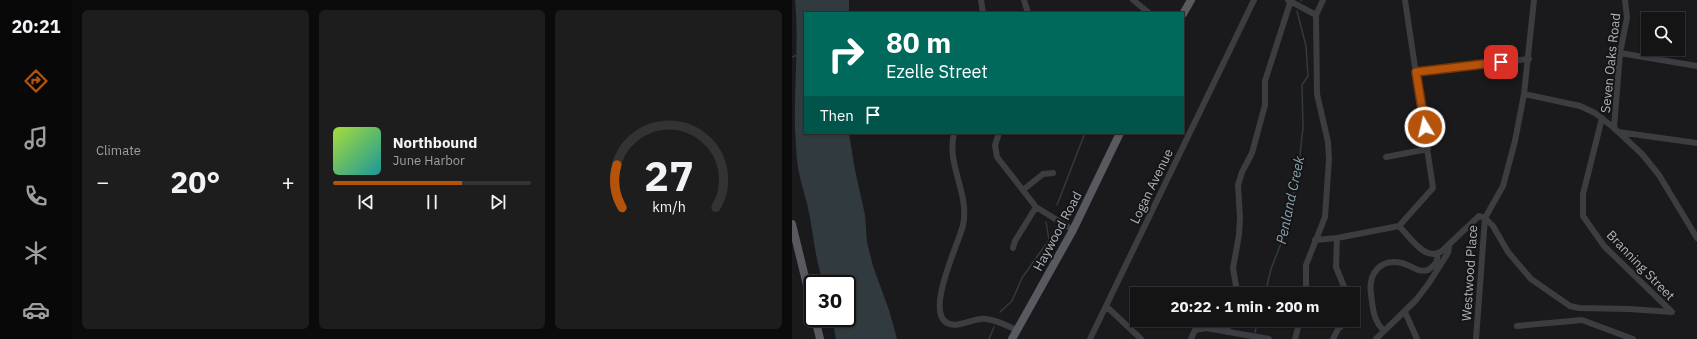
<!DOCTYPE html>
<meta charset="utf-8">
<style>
:root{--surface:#141415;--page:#1d1d1e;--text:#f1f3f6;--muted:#9d9ea0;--line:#333334;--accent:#b45309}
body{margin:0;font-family:"IBM Plex Sans",sans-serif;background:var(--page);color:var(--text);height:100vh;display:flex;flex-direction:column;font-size:15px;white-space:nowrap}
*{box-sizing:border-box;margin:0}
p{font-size:13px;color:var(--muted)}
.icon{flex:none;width:22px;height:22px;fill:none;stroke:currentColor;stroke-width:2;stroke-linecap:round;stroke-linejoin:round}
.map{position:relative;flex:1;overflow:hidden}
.panel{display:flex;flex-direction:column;gap:10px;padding:10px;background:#0b0b0c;width:720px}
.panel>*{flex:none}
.banner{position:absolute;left:12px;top:12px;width:380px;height:122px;border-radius:0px;box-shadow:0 1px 3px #0004,0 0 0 1px var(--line);background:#00695c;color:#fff;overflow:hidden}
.buttons{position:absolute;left:849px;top:12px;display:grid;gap:8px}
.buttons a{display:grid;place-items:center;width:44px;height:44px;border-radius:0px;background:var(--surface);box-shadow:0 1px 3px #0004,0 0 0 1px var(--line);font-size:20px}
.speed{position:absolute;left:12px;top:275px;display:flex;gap:8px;font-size:20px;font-weight:700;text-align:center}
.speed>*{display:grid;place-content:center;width:52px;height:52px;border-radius:50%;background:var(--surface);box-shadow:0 1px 3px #0004,0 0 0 1px var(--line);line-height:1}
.speed .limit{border:2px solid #111;border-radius:6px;background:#fff;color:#111}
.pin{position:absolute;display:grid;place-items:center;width:34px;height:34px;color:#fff;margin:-17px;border-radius:8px;box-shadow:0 2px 6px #0006}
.me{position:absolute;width:44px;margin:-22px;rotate:351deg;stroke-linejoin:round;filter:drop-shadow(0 0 3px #0008)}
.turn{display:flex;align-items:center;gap:14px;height:84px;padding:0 16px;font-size:18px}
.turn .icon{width:52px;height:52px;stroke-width:2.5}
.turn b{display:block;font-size:28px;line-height:34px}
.then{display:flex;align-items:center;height:38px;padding:0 16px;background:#0003;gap:8px;font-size:15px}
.big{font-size:30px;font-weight:700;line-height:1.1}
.panel .widget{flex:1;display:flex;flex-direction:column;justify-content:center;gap:6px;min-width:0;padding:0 14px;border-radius:6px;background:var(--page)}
.panel .dial{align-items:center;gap:0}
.dial svg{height:104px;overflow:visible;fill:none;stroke:var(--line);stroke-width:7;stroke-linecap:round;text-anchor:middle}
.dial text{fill:var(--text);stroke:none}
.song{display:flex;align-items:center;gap:12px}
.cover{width:48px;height:48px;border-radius:6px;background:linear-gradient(135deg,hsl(80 70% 55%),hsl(180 70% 35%))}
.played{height:4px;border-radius:2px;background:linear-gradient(90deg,var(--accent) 65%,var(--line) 65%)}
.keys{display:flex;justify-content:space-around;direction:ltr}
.heat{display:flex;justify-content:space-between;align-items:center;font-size:22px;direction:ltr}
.panel .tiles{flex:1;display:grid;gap:10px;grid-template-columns:repeat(3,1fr)}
.trip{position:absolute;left:338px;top:287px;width:230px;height:40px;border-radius:0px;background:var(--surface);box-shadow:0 1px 3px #0004,0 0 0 1px var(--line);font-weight:700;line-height:40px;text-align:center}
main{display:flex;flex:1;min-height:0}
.dock{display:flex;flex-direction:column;width:72px;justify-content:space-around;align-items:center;background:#080808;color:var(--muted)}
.dock .icon{width:28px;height:28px}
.dock .active{color:var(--accent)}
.dock b{font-size:18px;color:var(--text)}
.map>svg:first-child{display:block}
</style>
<main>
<nav class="dock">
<b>20:21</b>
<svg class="icon active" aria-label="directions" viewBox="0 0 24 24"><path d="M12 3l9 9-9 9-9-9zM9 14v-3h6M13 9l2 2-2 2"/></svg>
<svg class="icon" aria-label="music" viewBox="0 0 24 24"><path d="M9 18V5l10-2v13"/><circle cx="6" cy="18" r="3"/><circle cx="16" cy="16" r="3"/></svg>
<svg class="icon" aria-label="phone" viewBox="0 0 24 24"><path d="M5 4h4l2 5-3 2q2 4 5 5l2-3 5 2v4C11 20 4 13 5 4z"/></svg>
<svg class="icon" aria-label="climate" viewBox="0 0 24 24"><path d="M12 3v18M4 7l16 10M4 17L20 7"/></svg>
<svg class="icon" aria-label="car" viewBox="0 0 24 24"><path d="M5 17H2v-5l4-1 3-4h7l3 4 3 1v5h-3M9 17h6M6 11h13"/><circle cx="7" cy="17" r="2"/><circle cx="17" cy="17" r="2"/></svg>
</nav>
<section class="panel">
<div class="tiles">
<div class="widget"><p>Climate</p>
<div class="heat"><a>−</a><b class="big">20°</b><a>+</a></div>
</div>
<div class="widget">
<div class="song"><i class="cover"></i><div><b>Northbound</b><p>June Harbor</p></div></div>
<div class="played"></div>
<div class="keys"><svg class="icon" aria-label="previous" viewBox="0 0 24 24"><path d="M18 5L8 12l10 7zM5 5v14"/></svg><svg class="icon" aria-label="pause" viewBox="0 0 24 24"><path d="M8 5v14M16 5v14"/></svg><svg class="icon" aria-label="next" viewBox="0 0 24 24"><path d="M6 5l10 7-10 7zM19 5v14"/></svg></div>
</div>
<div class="widget dial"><svg viewBox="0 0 100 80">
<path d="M14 69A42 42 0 1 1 86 69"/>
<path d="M14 69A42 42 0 0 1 10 36" stroke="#b45309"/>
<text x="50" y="56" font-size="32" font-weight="700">27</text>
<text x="50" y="72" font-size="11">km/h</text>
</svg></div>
</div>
</section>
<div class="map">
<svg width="905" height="339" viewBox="0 0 905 339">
<rect width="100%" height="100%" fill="#1a1a1c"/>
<path fill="#313a3e" d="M3 0H57V13H13V133H57L63 170 73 215 75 242 81 266 97 310 105 339H44L40 318H55V284H32C24 263 22 240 18 218 16 204 11 191 8 177 4 161 4 144 3 128 2 85 7 43 3 0Z"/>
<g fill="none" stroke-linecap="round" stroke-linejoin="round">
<path stroke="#313a3e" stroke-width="1.5" d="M509 1V0
M0 57 6 55
M265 205 293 133
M473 294 479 269 493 233 506 172 511 128 510 85 516 76 514 46 505 11
M208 312 220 301 230 278 257 240 254 222
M463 332 466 320
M197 339 202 327"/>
<path stroke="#3b3d40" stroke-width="6" d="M189 0 191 13
M232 0 236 13
M341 0 357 13
M496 0 524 15
M828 53 905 66
M624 72 737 59
M732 94 788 106 803 113 822 128 850 154 867 175 905 238
M810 118 791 194V216L812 246 880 312
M822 128 828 53 835 18 833 0
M826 132 905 143
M162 133C154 165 178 194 171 225 167 243 133 311 155 323 167 329 182 317 194 319 205 320 215 326 225 330
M207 133 203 145 205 157 244 207 281 230
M594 157 636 149
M231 190 251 174 261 173
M607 226C618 237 634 263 650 251L687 216 693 218 701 226 716 252 739 279 778 306 787 308 837 309 880 312
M607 226 641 188 613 0
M545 238 544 267 555 294
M523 240 545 238 607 226
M221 248 223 241 244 207
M443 294 444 286 441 268 447 235 448 218 446 185 450 172 460 153 473 105V81L499 0
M514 294V265L533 217 537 159 536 142 525 94 524 15 531 0
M314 306 349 339
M613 312 625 339
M725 326 790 320 841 339
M592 331C581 320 581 309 579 294 576 274 588 258 610 263 619 265 625 273 636 270 641 267 647 261 645 254
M435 332 438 320
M298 339 462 0
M399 339 403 330 414 328 477 339
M503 339 508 320
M541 339 546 329 556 320
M584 339 624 300 637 283 656 253 657 247 656 246
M684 339 693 218 711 186 723 141 732 94 742 0"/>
<path stroke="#585a5f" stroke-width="8" d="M391 14 399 0
M0 224 21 310
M23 318 28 339
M220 339 281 230 328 133"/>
</g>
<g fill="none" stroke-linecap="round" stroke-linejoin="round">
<defs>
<path id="route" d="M633 127 624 72 709 62"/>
</defs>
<use href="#route" stroke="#753606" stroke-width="10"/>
<use href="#route" stroke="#b45309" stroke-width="7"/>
</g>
<g text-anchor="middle" stroke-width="4" stroke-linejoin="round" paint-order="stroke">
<g font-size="13" fill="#aeb3b9" stroke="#151517">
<text transform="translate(818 63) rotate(-84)" y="5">Seven Oaks Road</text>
<text transform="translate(359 186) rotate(-64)" y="5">Logan Avenue</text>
<text transform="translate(265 231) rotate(-62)" y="5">Haywood Road</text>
<text transform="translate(849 265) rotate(46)" y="5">Branning Street</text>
<text transform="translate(677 273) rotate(-86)" y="5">Westwood Place</text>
</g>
<g font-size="14" font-style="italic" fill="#8aa4b0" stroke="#151517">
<text transform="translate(498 200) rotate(-78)" y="5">Penland Creek</text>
</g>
</g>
</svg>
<div class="buttons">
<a><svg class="icon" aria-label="search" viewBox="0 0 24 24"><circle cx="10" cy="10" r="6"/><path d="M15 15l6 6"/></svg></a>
</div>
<div class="speed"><div class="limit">30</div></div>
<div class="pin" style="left:709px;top:62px;background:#d93025"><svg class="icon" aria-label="arrive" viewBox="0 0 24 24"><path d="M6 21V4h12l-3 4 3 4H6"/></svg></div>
<svg class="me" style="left:633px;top:127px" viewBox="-20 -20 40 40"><circle r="17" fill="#b45309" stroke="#fff" stroke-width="3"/><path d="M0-11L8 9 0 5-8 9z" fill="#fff"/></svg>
<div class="trip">20:22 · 1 min · 200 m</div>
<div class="banner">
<div class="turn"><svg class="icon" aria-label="right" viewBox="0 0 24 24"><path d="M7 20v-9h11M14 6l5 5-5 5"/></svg><div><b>80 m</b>Ezelle Street</div></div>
<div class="then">Then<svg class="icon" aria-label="arrive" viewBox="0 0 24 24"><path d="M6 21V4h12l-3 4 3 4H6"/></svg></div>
</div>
</div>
</main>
